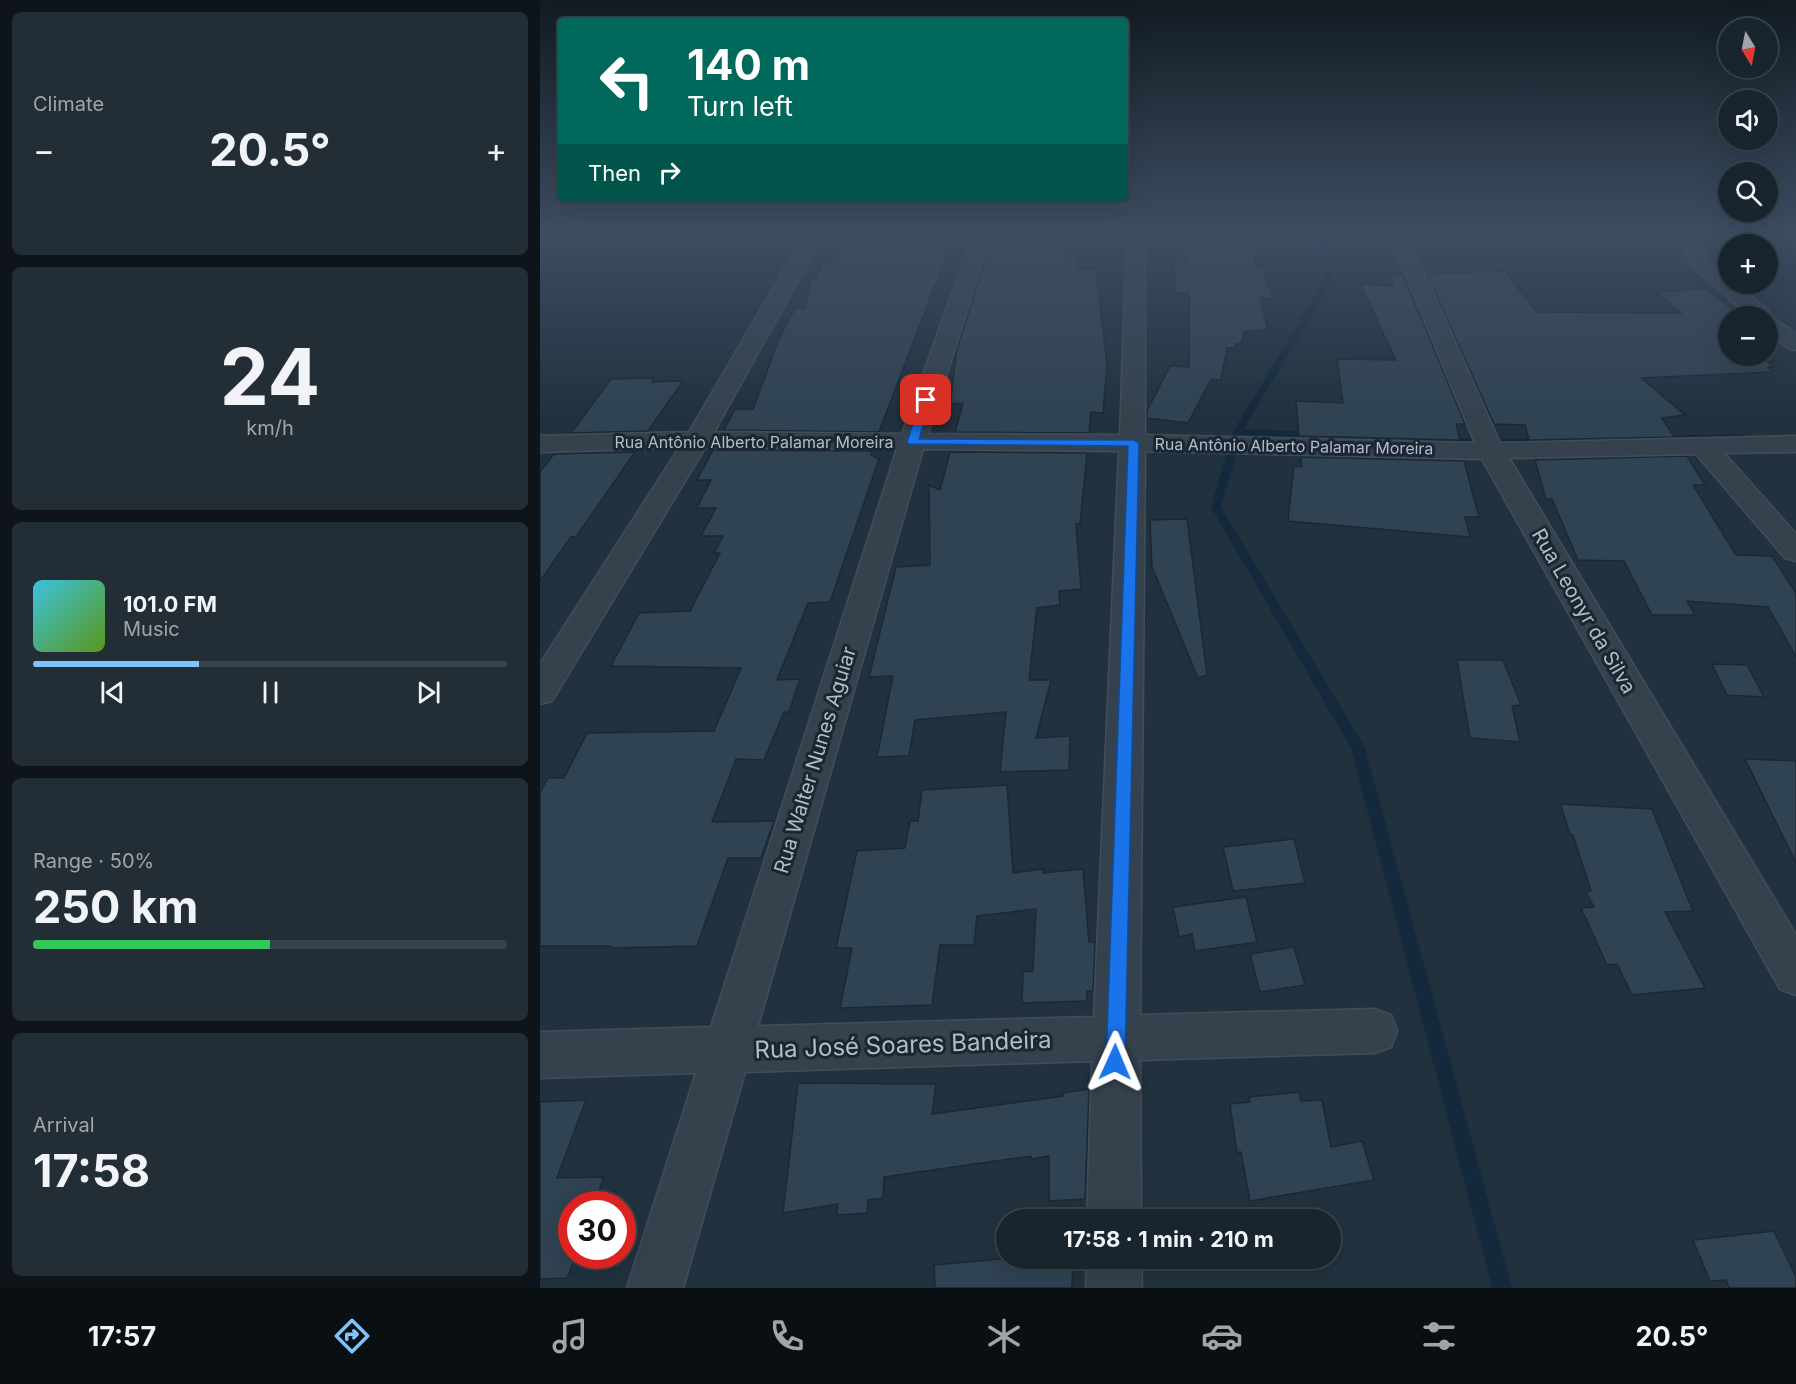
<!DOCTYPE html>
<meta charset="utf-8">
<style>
:root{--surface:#19252e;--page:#222d36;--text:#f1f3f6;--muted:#9fa5aa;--line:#37424a;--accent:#80c1ff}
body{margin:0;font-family:Inter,sans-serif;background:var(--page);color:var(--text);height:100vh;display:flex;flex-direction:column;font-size:22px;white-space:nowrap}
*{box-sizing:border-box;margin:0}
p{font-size:20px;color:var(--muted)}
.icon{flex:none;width:33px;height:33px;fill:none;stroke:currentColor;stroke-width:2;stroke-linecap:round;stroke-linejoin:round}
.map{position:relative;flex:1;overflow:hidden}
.panel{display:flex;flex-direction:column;gap:12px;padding:12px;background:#0e1419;width:540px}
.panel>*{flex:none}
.banner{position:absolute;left:18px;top:18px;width:570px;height:183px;border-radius:6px;box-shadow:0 6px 24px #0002,0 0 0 2px var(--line);background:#00695c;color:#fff;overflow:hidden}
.needle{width:39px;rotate:170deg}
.controls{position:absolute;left:1178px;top:18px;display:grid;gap:12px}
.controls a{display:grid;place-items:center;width:60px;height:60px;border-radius:50%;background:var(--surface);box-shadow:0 6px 24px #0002,0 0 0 2px var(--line);font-size:30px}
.speed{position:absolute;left:18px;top:1191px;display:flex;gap:12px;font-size:30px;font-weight:700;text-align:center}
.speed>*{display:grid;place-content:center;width:78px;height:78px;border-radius:50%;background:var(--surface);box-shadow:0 6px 24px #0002,0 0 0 2px var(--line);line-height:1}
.speed .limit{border:9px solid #d22;background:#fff;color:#111}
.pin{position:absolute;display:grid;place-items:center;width:51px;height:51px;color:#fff;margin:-26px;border-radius:12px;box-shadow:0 3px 9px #0006}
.me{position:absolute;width:66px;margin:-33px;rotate:1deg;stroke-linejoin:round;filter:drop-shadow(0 0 4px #0008)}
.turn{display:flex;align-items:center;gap:21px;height:126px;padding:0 30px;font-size:27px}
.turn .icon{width:78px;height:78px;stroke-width:2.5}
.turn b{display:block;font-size:42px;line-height:51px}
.then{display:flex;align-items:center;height:57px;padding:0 30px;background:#0003;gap:12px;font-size:22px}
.big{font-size:45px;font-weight:700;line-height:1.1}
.panel .card{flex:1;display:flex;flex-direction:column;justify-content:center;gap:9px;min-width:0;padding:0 21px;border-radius:9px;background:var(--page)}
.panel .dial{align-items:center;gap:0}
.dial b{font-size:78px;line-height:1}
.song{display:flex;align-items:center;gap:18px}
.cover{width:72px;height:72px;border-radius:9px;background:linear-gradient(135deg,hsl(190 70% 55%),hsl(90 70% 35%))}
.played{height:6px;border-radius:3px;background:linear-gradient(90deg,var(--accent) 35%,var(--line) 35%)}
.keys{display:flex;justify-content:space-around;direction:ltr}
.heat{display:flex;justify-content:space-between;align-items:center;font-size:33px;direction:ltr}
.charge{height:9px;border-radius:4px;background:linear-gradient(90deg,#34c759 50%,var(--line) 0)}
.trip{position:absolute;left:456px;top:1209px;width:345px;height:60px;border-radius:30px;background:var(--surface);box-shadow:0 6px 24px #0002,0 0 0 2px var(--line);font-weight:700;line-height:60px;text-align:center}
.tabs{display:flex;height:96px;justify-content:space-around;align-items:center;background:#0a0f12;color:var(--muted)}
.tabs .icon{width:42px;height:42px}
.tabs .selected{color:var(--accent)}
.tabs b{font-size:27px;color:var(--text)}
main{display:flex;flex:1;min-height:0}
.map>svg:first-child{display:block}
</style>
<main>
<section class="panel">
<div class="card"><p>Climate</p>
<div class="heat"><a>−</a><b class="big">20.5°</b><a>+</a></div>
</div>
<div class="card dial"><b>24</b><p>km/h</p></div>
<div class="card">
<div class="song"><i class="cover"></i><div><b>101.0 FM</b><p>Music</p></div></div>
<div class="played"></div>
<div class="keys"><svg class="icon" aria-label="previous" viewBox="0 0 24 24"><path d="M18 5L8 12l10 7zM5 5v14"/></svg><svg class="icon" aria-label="pause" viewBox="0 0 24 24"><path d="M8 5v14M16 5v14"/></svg><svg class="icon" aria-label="next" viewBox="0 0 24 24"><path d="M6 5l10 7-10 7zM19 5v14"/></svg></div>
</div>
<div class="card"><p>Range · 50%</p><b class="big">250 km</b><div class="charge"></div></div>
<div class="card"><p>Arrival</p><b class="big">17:58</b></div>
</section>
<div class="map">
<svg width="1256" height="1288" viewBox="0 0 1256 1288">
<rect width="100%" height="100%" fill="#21313e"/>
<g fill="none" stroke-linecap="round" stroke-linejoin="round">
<path fill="#14293c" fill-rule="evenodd" d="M776 234H783L788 243 793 279 704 429 775 432 780 435 775 438 702 435 681 507 825 748 972 1288H952L811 748 671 507 693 432 785 279 782 243Z
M1201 434 1206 437 1204 439 956 445 873 442 868 439 873 436 956 439Z"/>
</g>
<path fill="#304352" stroke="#1c2935" stroke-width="1.5" d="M312 234H384L379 249H409L339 432 184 430 195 409H213L239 339 255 308H265L271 278H276L283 264H291L296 250H304Z
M646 239 694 240V244L715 247V267H722L733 298H720L728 330 705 331 701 344H696L695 348H687L681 380 671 379 648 423 607 418V411L630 366 649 367V293H636L633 262 645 261 644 241Z
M461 244 526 245 527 257H539L538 269H556L567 365 563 413 551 412 549 433 415 432 423 403 410 404 417 349 449 248 461 247Z
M965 271 997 312 1141 313 1116 292 1167 289 1201 316H1188V323H1186L1188 325V356H1221L1234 367H1228L1233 372 1101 378 1145 415 1122 418 1134 437 989 440 985 425 954 424 887 274Z
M863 275 925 424H916L920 440 759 436 756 401 803 403 797 359 856 360 820 284 854 286 848 276Z
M114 378 112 382 143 381 108 431 31 433 71 379Z
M173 450 332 451 331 455 339 459 290 602 268 603 237 680 260 679 249 712H244L224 760 196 759 172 822 234 821 221 858H188L157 946 70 948 71 946H0V793L8 778H24L47 733 174 731 201 668 71 666 99 613 150 611 180 553H174L183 536H161L176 508H157L171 480H157Z
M95 452 36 537H31L0 581V472L14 454Z
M410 452 547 453 540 524H536L541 589 519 591 520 605 497 608 489 680H511L496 738 530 736 529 770 460 772 466 712 375 720 369 756 337 757 353 676 329 677 356 567 390 565 389 485 400 490Z
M1147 456 1165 485H1153L1196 555 1232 556 1256 593V657L1228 607 1147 601 1155 615H1112L1084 561 1038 560 1012 499H1006L995 460Z
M761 457 924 461 939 517H925L930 537 748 521 754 466 762 467Z
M647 519 667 675 658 678 612 567 610 520Z
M917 660H963L981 705 972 706 980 742 930 738Z
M1172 664 1207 665 1224 697 1187 695Z
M1205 759 1256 761V863Z
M467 785 473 873 503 869V873L543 869 549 942H555L553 991H547V1001L482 1003 483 972 493 971 496 909 437 916 434 945H400L392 1005 300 1008 312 948H296L317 851 365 848 370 821H378L382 790Z
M1020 804 1112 809 1153 911 1125 912 1165 988 1092 995 1077 964 1067 965 1041 908 1054 907 1046 892 1051 891 1033 835 1030 834Z
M754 839 765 883 693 891 683 847Z
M706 897 717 942 655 951 652 934 639 937 633 907Z
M754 947 765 985 720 992 710 954Z
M258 1083 396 1084 392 1114 523 1096V1093L549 1089 545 1199 509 1201V1156L491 1159V1156L344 1177 343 1198 328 1200 327 1213 297 1215 298 1204 243 1213Z
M759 1092 761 1101 782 1100 791 1147 822 1141 834 1180 710 1201 701 1152 697 1153 690 1104 710 1102 709 1097Z
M46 1100 17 1178 64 1177 54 1204H32V1256H36L27 1278 0 1279V1102Z
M1234 1231 1256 1277V1288H1189L1186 1280 1170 1281 1153 1240Z
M472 1258H533L532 1288H395L394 1265Z"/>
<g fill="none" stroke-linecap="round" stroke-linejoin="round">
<defs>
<path id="minor" d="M265 234H284L174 432 362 434 433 234H451L388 434 580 435 587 234H605V435L935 443 849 234H867L960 443 1256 436V452L1184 453 1256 534V561L1245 558 1156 454 969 458 1256 935V995L1240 989 942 459 605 451 600 1015 834 1009 851 1015 857 1031 851 1047 834 1053 600 1060 601 1220H547L552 1061 205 1072 143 1288H87L156 1073 0 1078V1032L171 1027 357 449 165 448 12 701 0 704V664L139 448 0 452V436L149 432ZM383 449 579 451 554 1017 218 1026Z
M1137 234H1155L1169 261 1188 277V284H1196L1229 311 1231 317 1256 333V350L1248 348 1227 332V316H1209L1154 268Z
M547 1258H601L602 1288H546Z"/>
</defs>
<use href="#minor" stroke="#414e5a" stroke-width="3"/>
<use href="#minor" fill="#35424e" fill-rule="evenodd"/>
</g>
<linearGradient id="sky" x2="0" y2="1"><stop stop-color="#121b22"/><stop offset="0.56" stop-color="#3d4e63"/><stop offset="1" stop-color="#3d4e63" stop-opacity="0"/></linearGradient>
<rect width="1256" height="415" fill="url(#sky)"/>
<path fill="#1a73e8" stroke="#114b97" stroke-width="1.5" d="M386 397 391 400 379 439 594 440 599 443 585 1062 582 1069 575 1072 568 1069 566 1062 588 446 369 444 367 442 381 400Z"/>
<g text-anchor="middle" stroke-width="6" stroke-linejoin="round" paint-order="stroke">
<g font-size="16" fill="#b1bdc9" stroke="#1a2733">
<text x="214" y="448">Rua Antônio Alberto Palamar Moreira</text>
<text transform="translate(754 446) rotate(1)" y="6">Rua Antônio Alberto Palamar Moreira</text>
</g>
<g font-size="20" fill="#b1bdc9" stroke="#1a2733">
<text transform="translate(1044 611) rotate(60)" y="7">Rua Leonyr da Silva</text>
<text transform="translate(275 760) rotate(-73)" y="7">Rua Walter Nunes Aguiar</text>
</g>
<g font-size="24" fill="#b1bdc9" stroke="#1a2733">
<text transform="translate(363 1045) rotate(-2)" y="8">Rua José Soares Bandeira</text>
</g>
</g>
</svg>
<div class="controls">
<a><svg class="needle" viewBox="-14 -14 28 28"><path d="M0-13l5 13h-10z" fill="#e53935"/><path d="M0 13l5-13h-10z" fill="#9fa5aa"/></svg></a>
<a><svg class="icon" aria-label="sound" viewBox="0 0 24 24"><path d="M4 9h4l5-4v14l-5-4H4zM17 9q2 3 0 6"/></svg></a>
<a><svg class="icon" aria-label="search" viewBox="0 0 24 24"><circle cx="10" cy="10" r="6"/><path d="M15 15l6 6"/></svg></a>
<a>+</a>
<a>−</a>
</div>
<div class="speed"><div class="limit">30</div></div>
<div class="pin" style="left:386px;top:400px;background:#d93025"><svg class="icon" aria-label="arrive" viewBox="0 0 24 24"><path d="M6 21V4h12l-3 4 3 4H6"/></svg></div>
<svg class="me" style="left:575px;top:1062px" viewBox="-20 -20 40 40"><path d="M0-17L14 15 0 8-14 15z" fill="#1a73e8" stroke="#fff" stroke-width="4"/></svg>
<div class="trip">17:58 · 1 min · 210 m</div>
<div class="banner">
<div class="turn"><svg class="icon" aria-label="left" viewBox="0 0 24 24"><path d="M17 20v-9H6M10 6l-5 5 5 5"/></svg><div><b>140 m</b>Turn left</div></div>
<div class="then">Then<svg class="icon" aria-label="right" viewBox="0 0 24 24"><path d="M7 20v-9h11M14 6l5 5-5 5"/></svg></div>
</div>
</div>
</main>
<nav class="tabs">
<b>17:57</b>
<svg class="icon selected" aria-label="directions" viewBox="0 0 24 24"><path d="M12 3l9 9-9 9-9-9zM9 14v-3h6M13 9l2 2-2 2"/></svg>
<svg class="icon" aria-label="music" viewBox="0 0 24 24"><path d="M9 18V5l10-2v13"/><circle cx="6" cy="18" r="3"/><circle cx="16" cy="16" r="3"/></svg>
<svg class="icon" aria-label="phone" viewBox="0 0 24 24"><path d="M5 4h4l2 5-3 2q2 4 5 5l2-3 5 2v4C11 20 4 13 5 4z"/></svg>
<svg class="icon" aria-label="climate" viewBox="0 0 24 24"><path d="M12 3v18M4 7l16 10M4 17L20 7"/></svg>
<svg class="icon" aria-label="car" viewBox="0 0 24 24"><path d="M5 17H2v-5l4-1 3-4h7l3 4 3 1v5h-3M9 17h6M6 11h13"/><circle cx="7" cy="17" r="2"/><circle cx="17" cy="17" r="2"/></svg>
<svg class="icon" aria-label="filters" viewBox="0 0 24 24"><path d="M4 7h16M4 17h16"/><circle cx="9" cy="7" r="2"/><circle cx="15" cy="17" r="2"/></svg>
<b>20.5°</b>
</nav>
